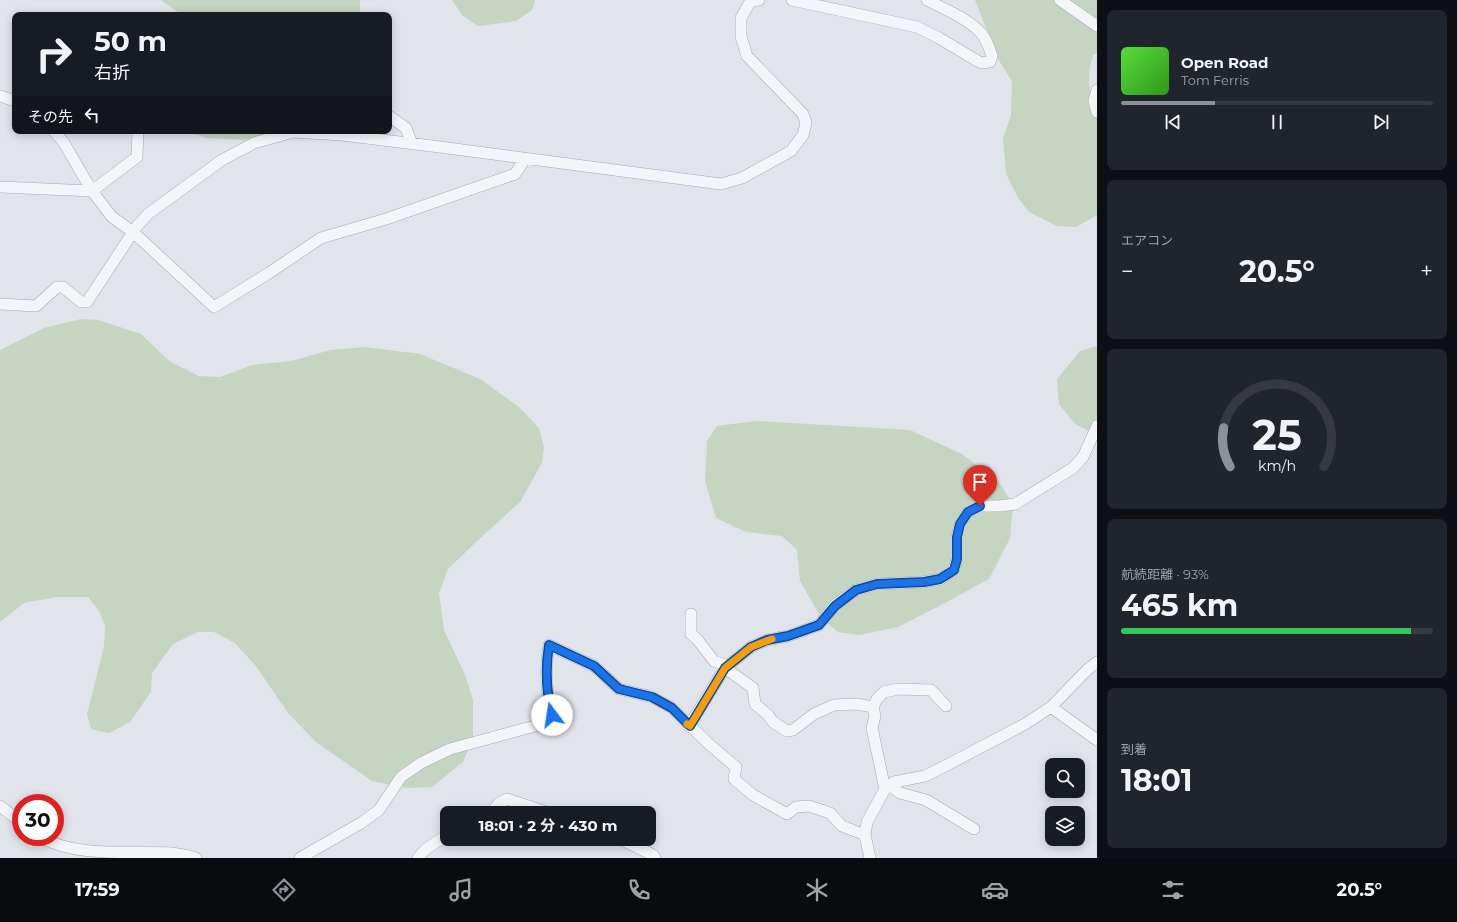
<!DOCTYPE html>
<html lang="ja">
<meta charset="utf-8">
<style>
:root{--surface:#171b24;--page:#20242c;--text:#f1f3f6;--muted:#9ea1a6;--line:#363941;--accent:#8c9099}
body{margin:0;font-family:Montserrat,"Noto Sans JP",sans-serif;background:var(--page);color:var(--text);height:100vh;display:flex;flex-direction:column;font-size:15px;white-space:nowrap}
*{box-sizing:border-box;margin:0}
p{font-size:13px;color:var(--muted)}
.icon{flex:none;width:22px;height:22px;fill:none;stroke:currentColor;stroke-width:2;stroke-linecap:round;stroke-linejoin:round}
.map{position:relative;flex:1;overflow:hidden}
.drawer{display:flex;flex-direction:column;gap:10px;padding:10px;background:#0d0f14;width:360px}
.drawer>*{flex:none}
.guide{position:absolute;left:12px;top:12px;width:380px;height:122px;border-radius:8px;box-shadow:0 2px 10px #0003;background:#171b24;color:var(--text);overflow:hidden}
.fabs{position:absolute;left:1045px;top:758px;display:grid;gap:8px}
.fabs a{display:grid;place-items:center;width:40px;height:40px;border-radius:8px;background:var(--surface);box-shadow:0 2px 10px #0003;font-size:20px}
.speed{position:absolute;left:12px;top:794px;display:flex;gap:8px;font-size:20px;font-weight:700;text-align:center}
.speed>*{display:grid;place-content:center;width:52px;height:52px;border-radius:50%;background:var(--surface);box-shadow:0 2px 10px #0003;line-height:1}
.speed .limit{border:6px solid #d22;background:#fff;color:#111}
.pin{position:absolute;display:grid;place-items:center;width:34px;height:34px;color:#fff;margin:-41px -17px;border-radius:50% 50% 50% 0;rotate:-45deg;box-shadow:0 0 4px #0007}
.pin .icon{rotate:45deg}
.me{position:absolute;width:44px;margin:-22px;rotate:346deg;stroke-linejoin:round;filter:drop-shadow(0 0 3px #0008)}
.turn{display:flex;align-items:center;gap:14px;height:84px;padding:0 16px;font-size:18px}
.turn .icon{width:52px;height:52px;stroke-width:2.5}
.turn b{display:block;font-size:28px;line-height:34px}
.then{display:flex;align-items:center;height:38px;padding:0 16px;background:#0003;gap:8px;font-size:15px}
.big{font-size:30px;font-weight:700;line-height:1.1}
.drawer .card{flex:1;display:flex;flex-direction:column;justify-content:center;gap:6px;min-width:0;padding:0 14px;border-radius:8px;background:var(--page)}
.drawer .dial{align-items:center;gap:0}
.dial svg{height:104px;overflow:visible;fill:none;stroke:var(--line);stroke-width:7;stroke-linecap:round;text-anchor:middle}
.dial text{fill:var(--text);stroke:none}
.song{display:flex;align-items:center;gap:12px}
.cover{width:48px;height:48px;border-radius:6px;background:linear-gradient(135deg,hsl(110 70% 55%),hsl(110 70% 35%))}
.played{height:4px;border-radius:2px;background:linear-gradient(90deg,var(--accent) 30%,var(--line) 30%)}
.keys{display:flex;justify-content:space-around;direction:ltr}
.heat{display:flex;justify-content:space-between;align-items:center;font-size:22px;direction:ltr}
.charge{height:6px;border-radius:3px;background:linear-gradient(90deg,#34c759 93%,var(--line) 0)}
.trip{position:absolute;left:440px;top:806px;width:216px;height:40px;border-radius:8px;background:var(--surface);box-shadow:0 2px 10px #0003;font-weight:700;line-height:40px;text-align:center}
.tab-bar{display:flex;height:64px;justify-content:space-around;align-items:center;background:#090b0e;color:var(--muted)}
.tab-bar .icon{width:28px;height:28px}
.tab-bar .current{color:var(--accent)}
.tab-bar b{font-size:18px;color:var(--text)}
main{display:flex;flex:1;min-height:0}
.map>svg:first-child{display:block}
</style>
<main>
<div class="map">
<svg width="1097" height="858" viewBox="0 0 1097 858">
<rect width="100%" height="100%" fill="#e1e4ea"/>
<path fill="#c6d4c2" d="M161 0H360V15H182Z
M452 0H535L532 10 516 21 478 26 462 15Z
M975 0H1097V53L1093 55C1087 76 1087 88 1097 108V215L1076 227 1057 226 1029 212 1018 198 1006 174 1003 138 1011 115 1012 81 998 59Z
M188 131H279L244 140 206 138Z
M81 319 99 320 141 334 169 361 199 376 220 377 252 365 292 361 330 350 365 347 420 354 480 379 519 407 539 428 544 447 542 463 520 502 475 543 448 569 439 593 444 630 465 675 473 700V739L463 762 432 787 406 788 372 781 316 742 288 713 255 665 235 643 214 632H198L173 644 152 673 151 692 130 722 109 733 91 729 87 714 104 646 105 625 99 611 88 597H56L24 603 0 622V350L44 328Z
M1097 346V435L1075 424 1059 404 1057 379 1080 351Z
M756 421 910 430 962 454 1000 483 1013 505 1010 538 989 579 945 603 898 627 859 635 838 632 821 618 800 581 797 550 782 536 746 532 716 518 705 481 707 441 717 426Z"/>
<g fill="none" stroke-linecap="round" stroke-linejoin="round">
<defs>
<path id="minor" d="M792 0 917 27 939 38 981 63 990 62 992 56C989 47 986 37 979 31 965 17 944 9 927 0
M1060 0 1097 26
M1097 90 1094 101 1097 112
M0 96 15 101
M389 116 406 128 412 144
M54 131 64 143 92 191 112 217 133 232 138 225 148 214 222 160 254 143 293 132 342 135 440 147 721 184 742 178 791 151 803 135 806 123 803 114 747 56 741 37V18L750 2 759 0
M0 187 92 191 137 157 138 131
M0 304 36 306 57 287H63L81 302H87L133 232 214 307 269 273 321 238 386 219 515 174 525 159
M691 614V634L697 639 714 661 727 666
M725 668 753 688 755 704 768 715 773 722 787 731 793 730 814 714 834 705 856 704 873 707
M1051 707 1097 740
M689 726 725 668 751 647 767 640 788 636 819 625 835 605 856 590 877 584 923 582 941 579 954 569 957 559V537L960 524 968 512 980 506H1000L1015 504 1073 468 1083 457 1097 426
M889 785 900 793 926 800 974 829
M885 789 872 728 875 716 873 707 877 699 884 692 898 689 931 690 946 706
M0 806 21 822
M491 813 499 803 507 799 549 813
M40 837C79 858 128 851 172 853 180 854 189 856 196 858
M620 839 653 855 655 858
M300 858 361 823 379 810 401 777 421 763 450 749 546 723 552 715C546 692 545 669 549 645L594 666 619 689 652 697 672 708 710 745 736 767 734 779 753 795 787 814 796 807 809 806 830 813 842 826 865 835
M418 858C424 849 437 841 447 836
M870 858 865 835 867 822 885 789 894 782 925 776 947 765 1025 724 1051 707 1088 669 1097 662"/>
</defs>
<use href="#minor" stroke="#a6abb4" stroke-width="12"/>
<use href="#minor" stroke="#f4f5f8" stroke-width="11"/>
</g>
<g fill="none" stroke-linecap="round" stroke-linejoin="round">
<defs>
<path id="route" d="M552 715C546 691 545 670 549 645L594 666 619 689 652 697 672 708 690 726 725 668 751 647 767 640 788 636 819 625 835 606 856 590 877 584 924 582 940 579 954 570 957 559V537L960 524 968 512 980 506"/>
</defs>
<use href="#route" stroke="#114b97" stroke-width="10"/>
<use href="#route" stroke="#1a73e8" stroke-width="7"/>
<path stroke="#f59e0b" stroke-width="7" d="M687 724 690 726 725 668 751 647 772 639"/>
</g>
</svg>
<div class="fabs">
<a><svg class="icon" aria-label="search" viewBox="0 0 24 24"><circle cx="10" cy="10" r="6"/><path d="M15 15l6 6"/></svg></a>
<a><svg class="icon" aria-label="layers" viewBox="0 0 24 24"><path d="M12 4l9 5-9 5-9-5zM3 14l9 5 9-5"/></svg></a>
</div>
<div class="speed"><div class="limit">30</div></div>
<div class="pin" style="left:980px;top:506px;background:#d93025"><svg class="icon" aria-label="arrive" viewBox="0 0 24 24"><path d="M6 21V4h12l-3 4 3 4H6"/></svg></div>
<svg class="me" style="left:552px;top:715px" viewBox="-20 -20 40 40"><circle r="19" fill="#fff"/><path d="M0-13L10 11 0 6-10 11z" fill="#1a73e8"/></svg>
<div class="trip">18:01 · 2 分 · 430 m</div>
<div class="guide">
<div class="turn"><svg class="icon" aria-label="right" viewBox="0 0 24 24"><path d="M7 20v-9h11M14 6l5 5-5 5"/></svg><div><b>50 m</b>右折</div></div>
<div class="then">その先<svg class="icon" aria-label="left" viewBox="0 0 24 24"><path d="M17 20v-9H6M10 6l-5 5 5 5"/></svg></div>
</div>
</div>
<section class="drawer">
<div class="card">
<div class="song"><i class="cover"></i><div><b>Open Road</b><p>Tom Ferris</p></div></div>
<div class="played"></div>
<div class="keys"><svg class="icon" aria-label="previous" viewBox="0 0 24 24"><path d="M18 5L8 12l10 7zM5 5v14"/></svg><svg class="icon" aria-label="pause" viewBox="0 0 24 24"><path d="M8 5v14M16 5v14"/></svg><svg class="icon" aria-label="next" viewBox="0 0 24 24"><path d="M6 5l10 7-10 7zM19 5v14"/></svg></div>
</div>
<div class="card"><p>エアコン</p>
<div class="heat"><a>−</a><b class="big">20.5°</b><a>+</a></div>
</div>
<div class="card dial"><svg viewBox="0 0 100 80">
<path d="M14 69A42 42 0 1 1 86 69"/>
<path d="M14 69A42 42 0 0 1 9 39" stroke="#8c9099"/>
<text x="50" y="56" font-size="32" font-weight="700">25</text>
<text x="50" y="72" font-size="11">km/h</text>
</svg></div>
<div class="card"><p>航続距離 · 93%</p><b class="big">465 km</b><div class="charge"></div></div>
<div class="card"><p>到着</p><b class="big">18:01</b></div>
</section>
</main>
<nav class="tab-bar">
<b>17:59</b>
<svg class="icon current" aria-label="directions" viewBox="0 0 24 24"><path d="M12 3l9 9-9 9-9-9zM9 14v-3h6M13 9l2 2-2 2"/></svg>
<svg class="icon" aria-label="music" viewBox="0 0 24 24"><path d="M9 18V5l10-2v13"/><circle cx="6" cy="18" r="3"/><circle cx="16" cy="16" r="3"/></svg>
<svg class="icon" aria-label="phone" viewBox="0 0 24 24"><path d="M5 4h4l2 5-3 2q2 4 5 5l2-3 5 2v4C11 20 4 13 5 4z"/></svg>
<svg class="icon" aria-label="climate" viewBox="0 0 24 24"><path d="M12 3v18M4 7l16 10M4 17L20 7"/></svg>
<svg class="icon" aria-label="car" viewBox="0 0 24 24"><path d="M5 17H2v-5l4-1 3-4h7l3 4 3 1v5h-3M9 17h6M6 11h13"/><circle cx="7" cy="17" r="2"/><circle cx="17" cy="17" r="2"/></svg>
<svg class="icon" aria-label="filters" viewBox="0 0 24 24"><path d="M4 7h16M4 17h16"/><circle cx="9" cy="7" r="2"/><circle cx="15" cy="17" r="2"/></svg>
<b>20.5°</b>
</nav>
